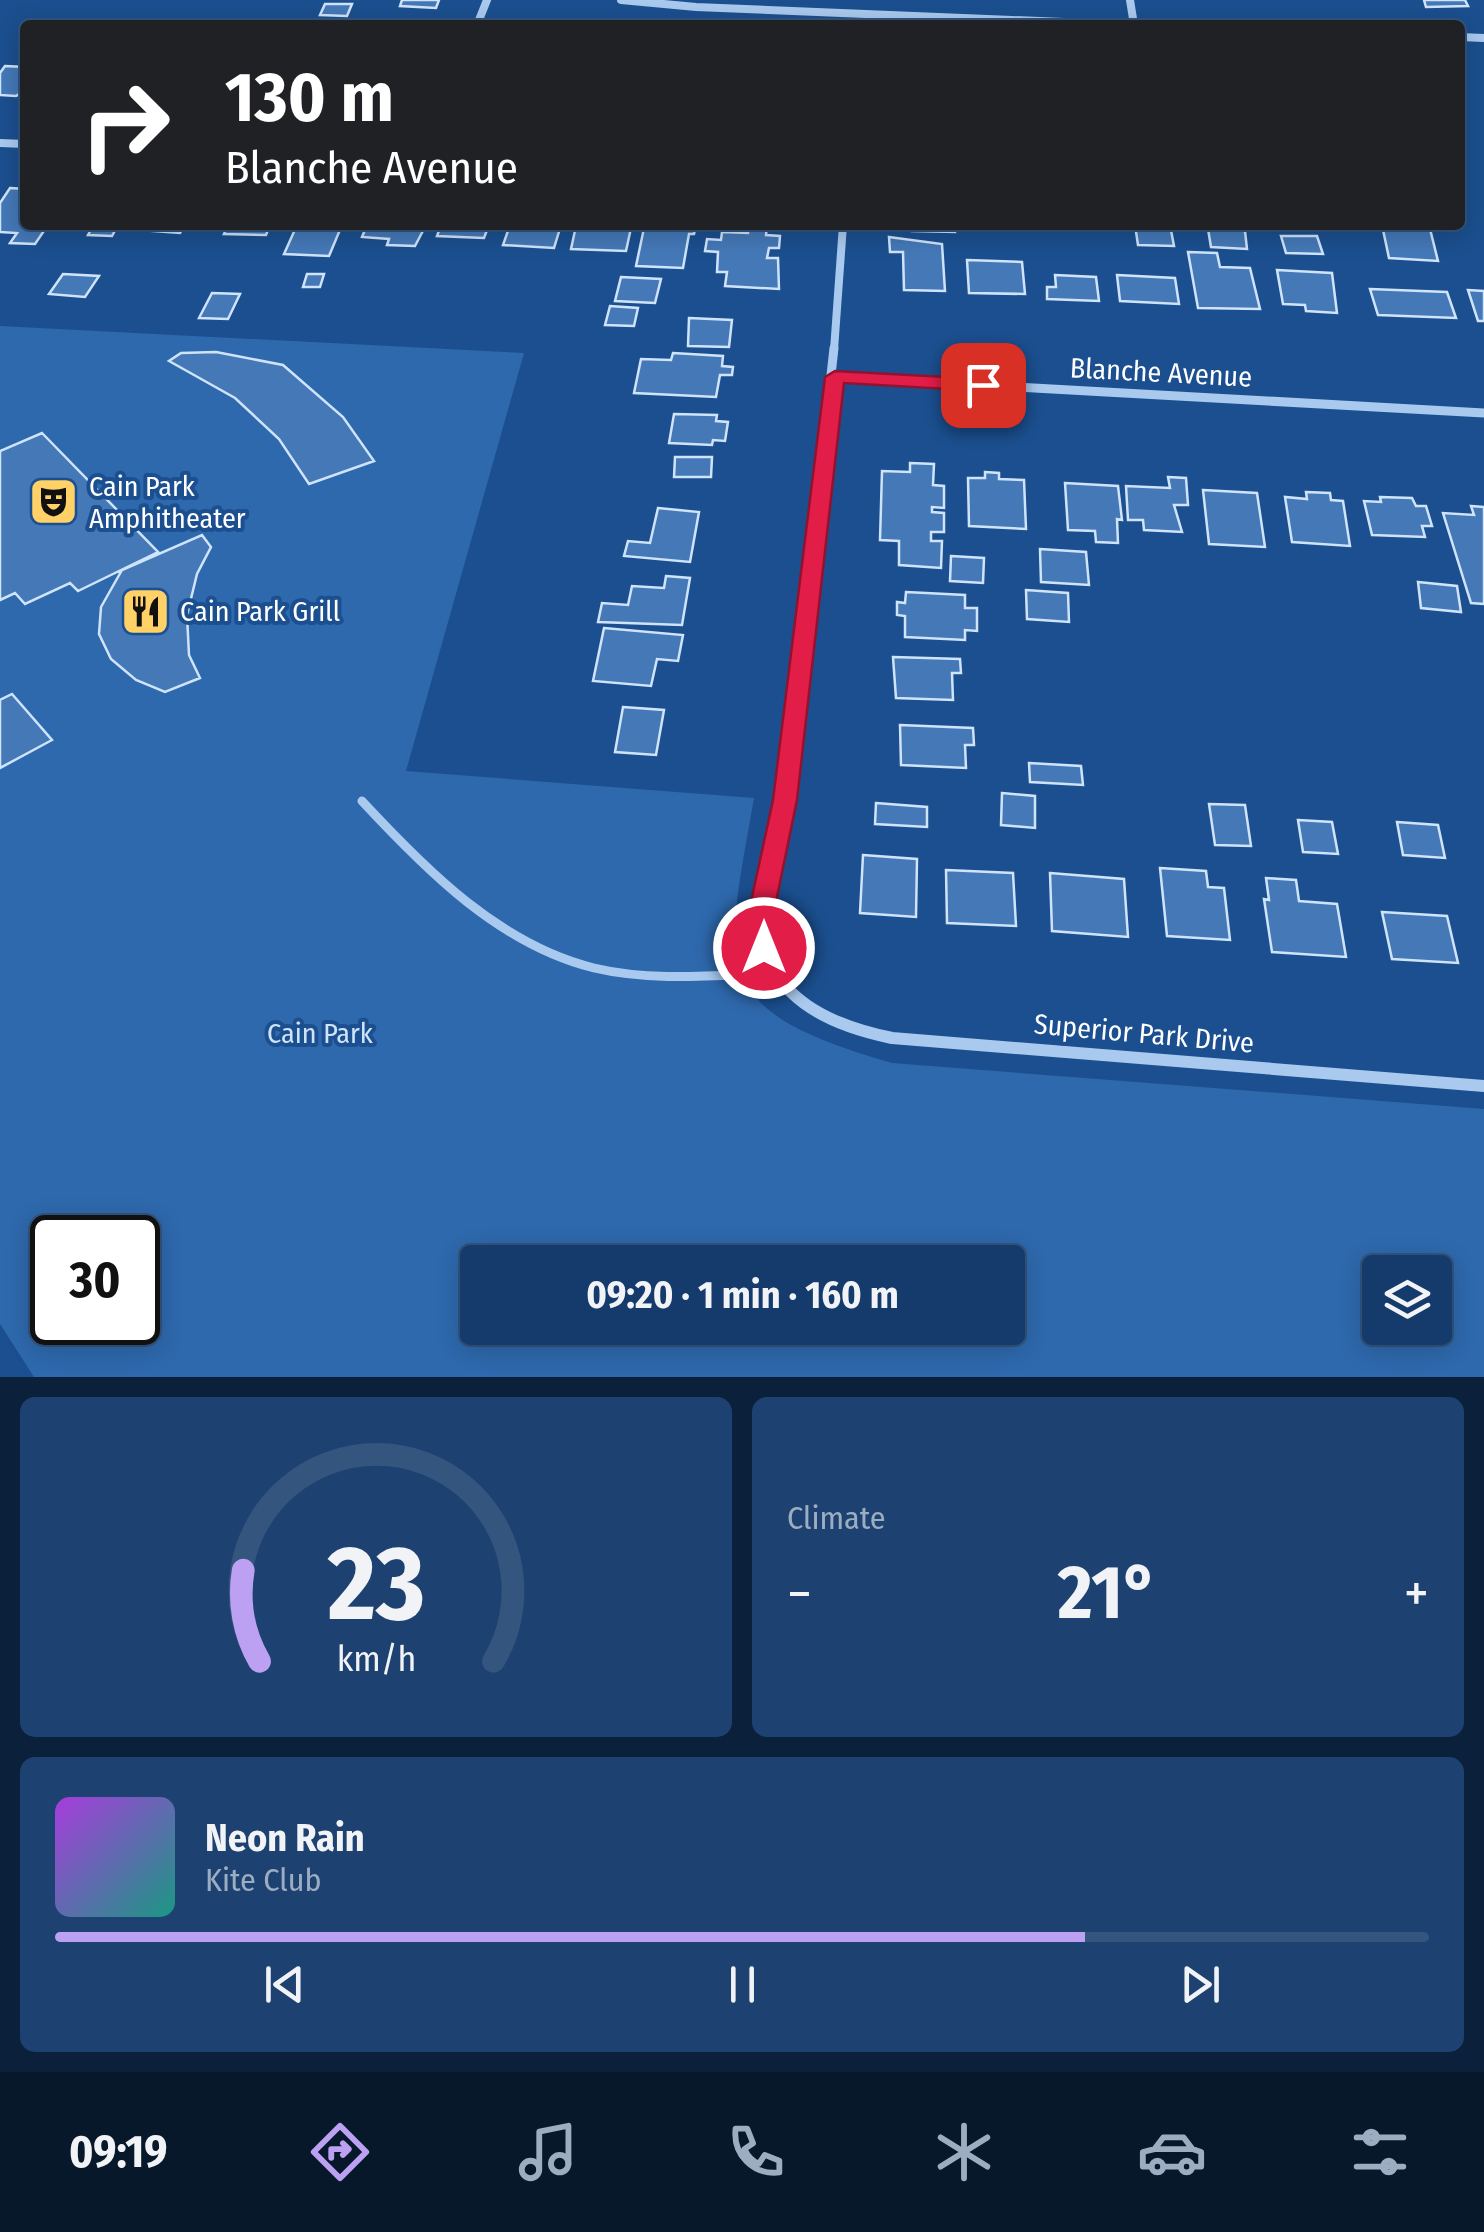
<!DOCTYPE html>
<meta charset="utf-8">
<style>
:root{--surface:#143b6b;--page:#1d4271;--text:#f1f3f6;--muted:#9dadc1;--line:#33557e;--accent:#bca0f2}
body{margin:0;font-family:"Fira Sans Condensed",sans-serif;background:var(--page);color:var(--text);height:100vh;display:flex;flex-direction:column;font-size:38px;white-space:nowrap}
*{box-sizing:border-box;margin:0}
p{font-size:32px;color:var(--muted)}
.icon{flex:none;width:55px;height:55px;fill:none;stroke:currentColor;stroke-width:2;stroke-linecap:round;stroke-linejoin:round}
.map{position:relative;height:1377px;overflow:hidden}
.sheet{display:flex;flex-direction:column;gap:20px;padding:20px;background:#0b203b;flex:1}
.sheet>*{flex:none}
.guide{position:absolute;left:20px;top:20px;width:1445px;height:210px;border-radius:10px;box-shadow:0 5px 25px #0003,0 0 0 2px var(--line);background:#202124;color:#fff;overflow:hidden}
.buttons{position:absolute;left:1362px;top:1255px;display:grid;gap:20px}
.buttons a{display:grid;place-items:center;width:90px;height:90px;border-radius:10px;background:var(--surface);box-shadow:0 5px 25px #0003,0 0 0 2px var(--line);font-size:50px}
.speed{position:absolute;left:30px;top:1215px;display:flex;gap:20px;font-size:50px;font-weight:700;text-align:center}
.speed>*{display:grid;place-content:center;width:130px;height:130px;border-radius:50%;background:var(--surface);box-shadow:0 5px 25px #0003,0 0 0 2px var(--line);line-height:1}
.speed .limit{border:5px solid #111;border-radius:15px;background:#fff;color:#111}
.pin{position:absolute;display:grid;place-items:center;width:85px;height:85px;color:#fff;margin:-42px;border-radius:20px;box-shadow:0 5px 15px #0006}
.me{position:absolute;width:110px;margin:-55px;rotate:0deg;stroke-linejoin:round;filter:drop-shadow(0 0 8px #0008)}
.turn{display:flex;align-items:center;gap:35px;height:210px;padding:0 40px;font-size:45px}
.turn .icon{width:130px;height:130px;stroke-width:2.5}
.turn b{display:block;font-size:70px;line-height:85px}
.big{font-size:75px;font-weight:700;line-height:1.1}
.sheet .widget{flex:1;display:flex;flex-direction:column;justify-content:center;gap:15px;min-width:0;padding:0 35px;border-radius:15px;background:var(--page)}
.sheet .dial{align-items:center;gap:0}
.dial svg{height:260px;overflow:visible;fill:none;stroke:var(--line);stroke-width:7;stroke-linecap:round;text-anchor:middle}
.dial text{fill:var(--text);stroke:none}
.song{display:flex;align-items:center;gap:30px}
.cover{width:120px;height:120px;border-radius:15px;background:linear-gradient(135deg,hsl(280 70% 55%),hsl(170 70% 35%))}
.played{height:10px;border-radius:5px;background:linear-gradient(90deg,var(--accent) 75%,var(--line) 75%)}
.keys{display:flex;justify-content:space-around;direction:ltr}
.heat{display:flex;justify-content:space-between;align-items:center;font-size:55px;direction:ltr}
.sheet .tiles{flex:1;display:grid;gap:20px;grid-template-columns:1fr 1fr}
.widget:last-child{grid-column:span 2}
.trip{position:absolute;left:460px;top:1245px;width:565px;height:100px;border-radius:10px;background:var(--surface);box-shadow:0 5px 25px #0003,0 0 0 2px var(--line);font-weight:700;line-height:100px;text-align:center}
.dock{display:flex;height:160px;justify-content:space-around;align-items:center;background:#08182b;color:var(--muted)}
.dock .icon{width:70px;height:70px}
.dock .current{color:var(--accent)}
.dock b{font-size:45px;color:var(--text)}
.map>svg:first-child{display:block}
</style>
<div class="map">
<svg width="1484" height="1377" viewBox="0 0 1484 1377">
<rect width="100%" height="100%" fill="#1b4f8f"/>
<path fill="#2e69ad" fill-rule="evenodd" d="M0 326 524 353 406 771 754 798C724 970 706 1009 892 1063L1484 1109V1377H34L0 1324ZM52 1238H138V1322H52ZM478 1262H1008V1328H478ZM1380 1272H1435V1328H1380Z"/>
<path fill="#4478b7" stroke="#cfe3fa" stroke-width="2.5" d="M402 0H439L436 8 400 6Z
M1424 0H1465L1468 6 1426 7Z
M325 4H352L347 16 320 15Z
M5 66 25 67V90L16 96 0 95V73Z
M10 188 25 189V225H48L35 244 10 243 17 233 0 232V203Z
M57 225H118L112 236 88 235 93 226Z
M142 225H185L180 233 138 230Z
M228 225H270L266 235 224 234Z
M297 225H342L329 256 284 254Z
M367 225H426L415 246 387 245 389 239 362 237Z
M441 225H489L484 238 437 236Z
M510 225H561L554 248 503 245Z
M681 225H696L694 234H689L683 268 636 266 644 228 680 230Z
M748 225 767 226 766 235 780 236 779 248H769L767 258H778L779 289 725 286 727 272H717L718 252 705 251 707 239 721 240 722 232 748 233Z
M912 225H955V232L912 231Z
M1135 225H1170L1174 246 1138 245Z
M1382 225H1429L1438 261 1389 258Z
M576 226 631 228 626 251 571 249Z
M1208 229 1245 231 1247 249 1211 247Z
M1281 236H1317L1323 254 1286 253Z
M889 237 942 244 945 291 904 290 903 252H890Z
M1188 252 1217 253 1220 267 1250 268 1260 309 1198 308Z
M967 260 1022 262 1025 294 969 293Z
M1277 270 1332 273 1337 313 1306 311 1305 305 1283 304Z
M63 274 99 276 85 297 49 294Z
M307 274H324L320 287H303Z
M1055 275 1096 277 1099 301 1047 299V287H1056Z
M1117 275 1175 278 1179 304 1120 301Z
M621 277 661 279 655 303 615 301Z
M1370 289 1447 292 1456 318 1378 315Z
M1468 290 1484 291V321H1478Z
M212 293 240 294 228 319 199 318Z
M610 306 638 308 634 326 605 325Z
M689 318 732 320 729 347 688 346Z
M216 352 283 365 343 417 374 461 309 484 279 439 235 398 169 361 181 353Z
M673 353 723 356 722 366 733 367 732 375H720L716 397 634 393 641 359 671 360Z
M674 414 717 415 716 421 728 422 725 441 713 440 712 445 669 443Z
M42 433 158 552 78 591 70 583 25 604 15 593 0 600V451Z
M675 457H712L711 477H674Z
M910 463 934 464 933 485 944 486V508L932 507V512L944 513V532H931V541H942L941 568 899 565V541L880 540 882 471 910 472Z
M985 472 999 473V479L1024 480 1026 529 969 526 968 478H985Z
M1168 477 1186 478 1188 505H1174L1182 532 1144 530 1143 520H1128L1126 486 1170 488Z
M1065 483 1118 486 1122 520 1117 519 1118 543 1096 542 1095 531 1068 530Z
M1203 490 1257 493 1265 547 1209 544Z
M1306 492 1330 493 1331 500 1343 501 1350 546 1292 542 1285 497 1307 499Z
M1380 497 1412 498 1416 506H1426L1432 526H1422L1425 537 1372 535 1364 501 1381 502Z
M1471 506 1484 507V604L1471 603 1443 513 1474 515Z
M658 508 699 512 690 562 624 556 628 541 650 543Z
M202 535 211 547 197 574 187 615 189 655 200 678 165 692 136 680 111 659 99 634 101 607 122 570Z
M1040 549 1086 552 1089 585 1041 582Z
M951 556 984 558 983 583 950 581Z
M666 576 690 578 682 625 598 622 602 603 628 605 632 586 664 588Z
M1418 582 1457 586 1461 612 1421 608Z
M1026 590 1068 593 1069 622 1027 619Z
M906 592 965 595V608H977V631L965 630V640L905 637V616L897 615V602L905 603Z
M604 628 683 635 678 661 657 659 651 686 593 681Z
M893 657 960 659 961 673H952L953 700 896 698Z
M12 694 52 740 0 768V700Z
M623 707 664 710 656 755 615 752Z
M900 725 973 728 974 745H965L966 768 901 765Z
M1029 763 1081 766 1083 785 1030 782Z
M1002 793 1035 796V828L1001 825Z
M876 803 927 807V827L875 824Z
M1209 804 1245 805 1251 846 1215 845Z
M1298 820 1332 822 1338 854 1303 852Z
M1397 822 1438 825 1445 858 1403 855Z
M863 855 917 859 916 917 860 913Z
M1160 868 1206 871 1208 887 1224 888 1230 940 1167 936Z
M946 870 1013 873 1016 926 947 923Z
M1050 873 1124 879 1128 937 1052 931Z
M1266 878 1296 880 1299 901 1337 904 1346 957 1272 952 1264 899 1269 900Z
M1382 912 1447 916 1458 963 1392 959Z"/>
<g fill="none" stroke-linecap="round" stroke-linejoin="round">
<path stroke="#a9c9ee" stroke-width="9" d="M362 801C426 870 500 945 594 968 653 982 717 975 777 973"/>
<path stroke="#a9c9ee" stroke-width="8" d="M621 0 696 7 1136 25
M1130 0 1134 25
M477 25 487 0
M1460 37 1484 38
M0 143 25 144
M834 350 843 225"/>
<path stroke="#a9c9ee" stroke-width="9" d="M835 377 1484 413
M784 800 834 348"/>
<path stroke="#a9c9ee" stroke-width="12" d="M785 797C780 828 769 857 764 888 748 982 809 1021 892 1038L1484 1086"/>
</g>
<path fill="#e11d48" stroke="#92132f" stroke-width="2.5" d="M835 371 983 379 992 385 983 391 844 383 797 800 777 897V948L773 956 764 959 755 956 751 948 752 897 773 800 825 377Z"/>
<defs>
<symbol id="theatre-square" viewBox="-11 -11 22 22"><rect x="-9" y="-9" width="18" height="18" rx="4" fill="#ffd166" stroke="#1b4f8f"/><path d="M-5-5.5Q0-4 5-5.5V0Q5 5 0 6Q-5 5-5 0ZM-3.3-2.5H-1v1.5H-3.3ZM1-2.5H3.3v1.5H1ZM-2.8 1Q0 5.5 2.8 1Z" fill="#111"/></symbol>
<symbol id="restaurant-square" viewBox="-11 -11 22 22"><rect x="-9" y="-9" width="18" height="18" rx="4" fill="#ffd166" stroke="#1b4f8f"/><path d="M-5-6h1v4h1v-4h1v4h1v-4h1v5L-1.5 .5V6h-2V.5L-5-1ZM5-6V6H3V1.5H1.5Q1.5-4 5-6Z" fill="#111"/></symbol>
</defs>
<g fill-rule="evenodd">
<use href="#theatre-square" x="26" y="474" width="55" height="55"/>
<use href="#restaurant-square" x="118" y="584" width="55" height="55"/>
</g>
<g text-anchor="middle" stroke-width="8" stroke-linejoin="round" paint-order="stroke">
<g font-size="28" fill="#fff" stroke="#1b4f8f">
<text transform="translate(1161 372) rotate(3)" y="10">Blanche Avenue</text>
<text transform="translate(1144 1033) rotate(5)" y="10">Superior Park Drive</text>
</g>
<g font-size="28" fill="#fff" stroke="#1b4f8f" text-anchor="start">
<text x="89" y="496">Cain Park<tspan x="89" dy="32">Amphitheater</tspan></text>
<text x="180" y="621">Cain Park Grill</text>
</g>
<g font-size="28" fill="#cfe3fa" stroke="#1b4f8f">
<text x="320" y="1043">Cain Park</text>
</g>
</g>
</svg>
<div class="buttons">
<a><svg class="icon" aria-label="layers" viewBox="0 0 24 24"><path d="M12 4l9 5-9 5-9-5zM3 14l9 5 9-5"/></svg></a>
</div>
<div class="speed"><div class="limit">30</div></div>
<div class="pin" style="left:983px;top:385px;background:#d93025"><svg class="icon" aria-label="arrive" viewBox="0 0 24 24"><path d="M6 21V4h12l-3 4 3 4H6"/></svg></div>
<svg class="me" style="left:764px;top:948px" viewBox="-20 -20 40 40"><circle r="17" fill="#e11d48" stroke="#fff" stroke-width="3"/><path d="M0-11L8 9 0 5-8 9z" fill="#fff"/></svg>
<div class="trip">09:20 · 1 min · 160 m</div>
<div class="guide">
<div class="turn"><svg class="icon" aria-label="right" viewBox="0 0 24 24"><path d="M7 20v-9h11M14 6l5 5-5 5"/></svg><div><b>130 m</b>Blanche Avenue</div></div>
</div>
</div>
<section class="sheet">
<div class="tiles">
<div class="widget dial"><svg viewBox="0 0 100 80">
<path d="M14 69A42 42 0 1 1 86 69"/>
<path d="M14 69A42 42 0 0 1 9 41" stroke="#bca0f2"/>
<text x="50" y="56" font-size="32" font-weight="700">23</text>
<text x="50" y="72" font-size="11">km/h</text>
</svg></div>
<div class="widget"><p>Climate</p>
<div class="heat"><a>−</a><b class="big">21°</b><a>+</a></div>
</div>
<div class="widget">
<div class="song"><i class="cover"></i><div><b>Neon Rain</b><p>Kite Club</p></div></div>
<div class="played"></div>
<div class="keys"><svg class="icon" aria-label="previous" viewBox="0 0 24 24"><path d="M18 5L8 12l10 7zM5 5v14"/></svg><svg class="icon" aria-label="pause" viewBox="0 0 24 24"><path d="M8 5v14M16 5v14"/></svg><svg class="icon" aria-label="next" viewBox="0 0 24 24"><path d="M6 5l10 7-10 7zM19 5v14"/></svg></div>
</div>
</div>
</section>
<nav class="dock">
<b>09:19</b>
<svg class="icon current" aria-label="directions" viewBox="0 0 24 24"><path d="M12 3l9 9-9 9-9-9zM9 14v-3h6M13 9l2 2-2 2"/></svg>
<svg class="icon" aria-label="music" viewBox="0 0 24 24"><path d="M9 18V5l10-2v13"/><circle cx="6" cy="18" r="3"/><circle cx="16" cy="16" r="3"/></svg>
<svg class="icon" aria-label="phone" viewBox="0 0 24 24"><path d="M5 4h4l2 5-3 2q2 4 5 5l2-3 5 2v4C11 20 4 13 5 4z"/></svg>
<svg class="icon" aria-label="climate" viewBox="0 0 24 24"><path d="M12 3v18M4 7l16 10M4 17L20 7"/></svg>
<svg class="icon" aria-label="car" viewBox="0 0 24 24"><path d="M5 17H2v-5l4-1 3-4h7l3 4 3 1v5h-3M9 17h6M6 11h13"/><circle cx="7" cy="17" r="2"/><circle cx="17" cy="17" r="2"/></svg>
<svg class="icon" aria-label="filters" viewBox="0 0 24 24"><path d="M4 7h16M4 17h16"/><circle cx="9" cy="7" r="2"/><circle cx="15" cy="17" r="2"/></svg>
</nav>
